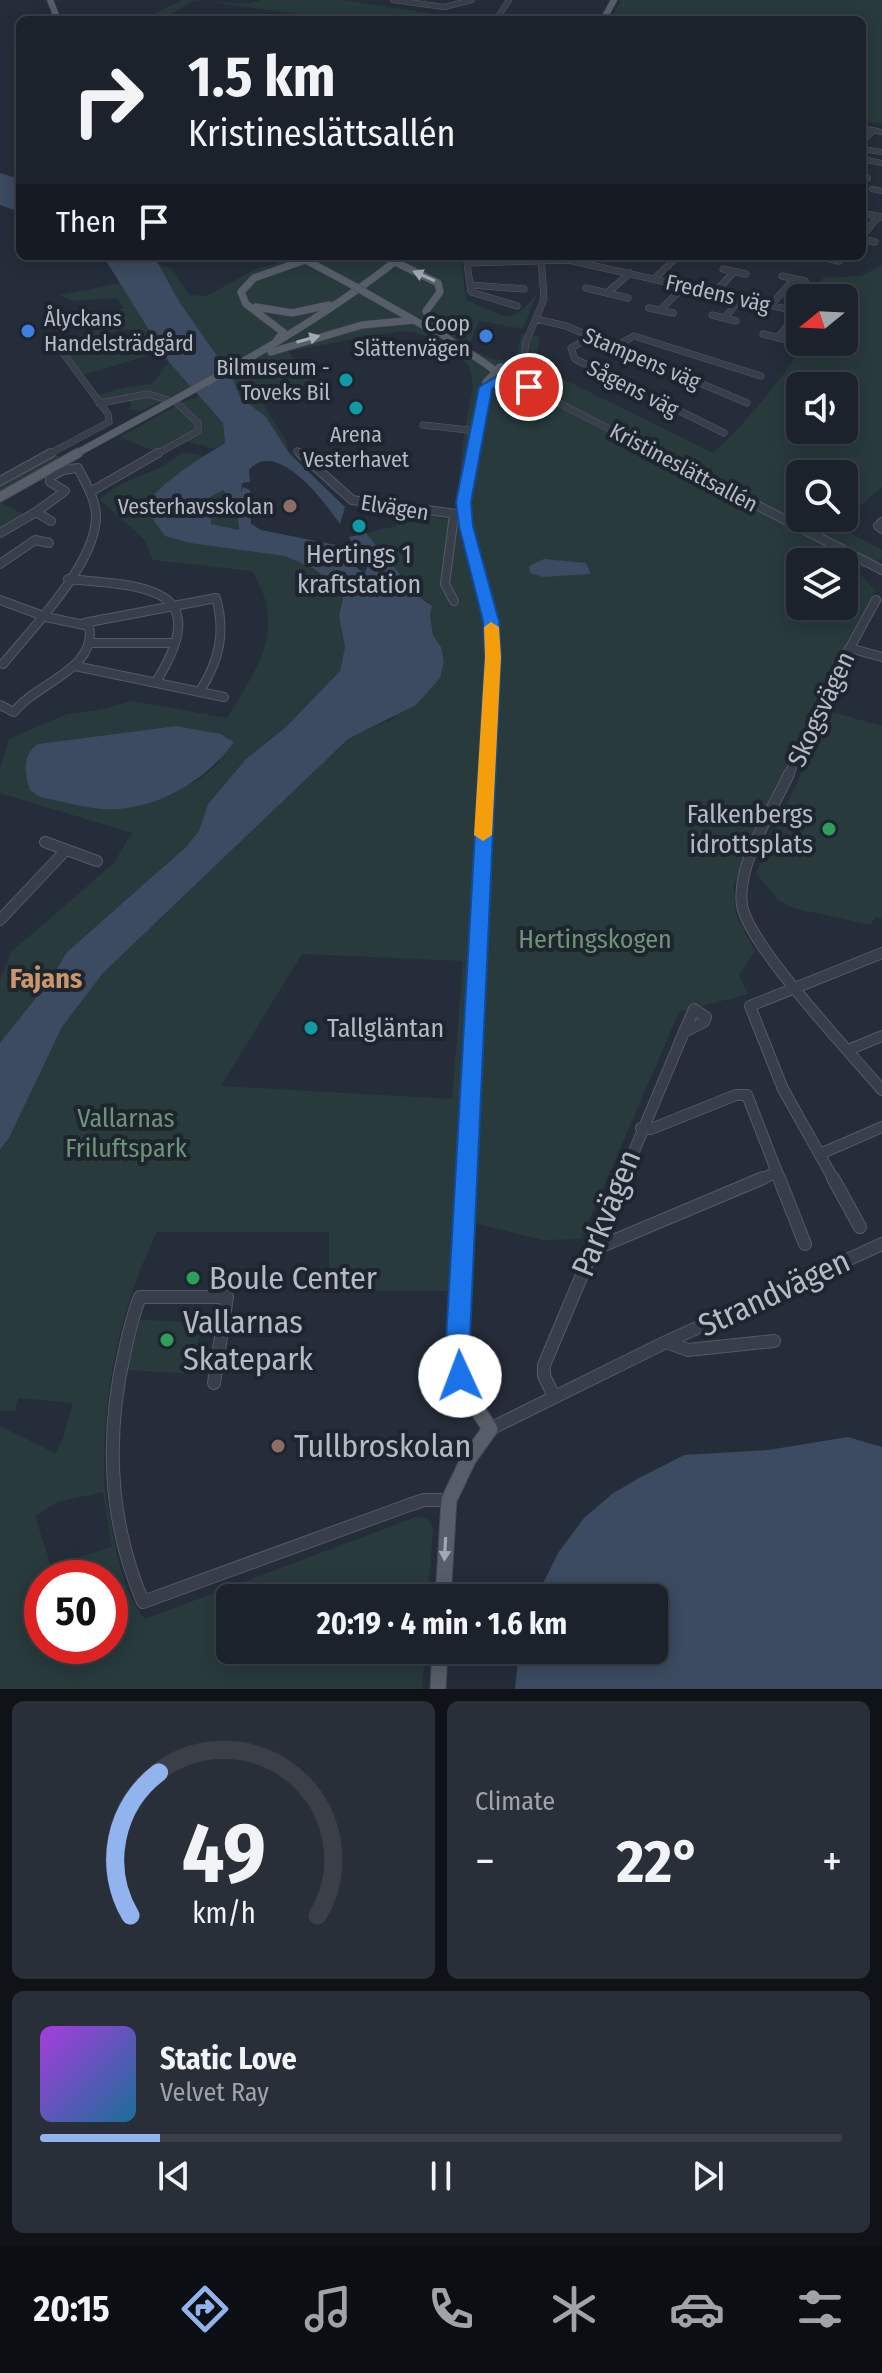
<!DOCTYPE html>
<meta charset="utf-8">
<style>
:root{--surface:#1c222c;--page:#292f38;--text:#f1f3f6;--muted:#a0a4a9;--line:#3a3f48;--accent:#91b3ee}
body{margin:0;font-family:"Fira Sans Condensed",sans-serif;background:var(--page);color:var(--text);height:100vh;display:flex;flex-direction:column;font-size:30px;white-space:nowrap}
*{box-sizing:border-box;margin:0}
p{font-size:26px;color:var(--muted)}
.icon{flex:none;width:44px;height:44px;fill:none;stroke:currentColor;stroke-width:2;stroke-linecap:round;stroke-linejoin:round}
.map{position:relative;height:1689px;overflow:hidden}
.panel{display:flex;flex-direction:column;gap:12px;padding:12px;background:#0f1318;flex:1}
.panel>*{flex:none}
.hud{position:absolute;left:16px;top:16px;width:850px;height:244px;border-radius:12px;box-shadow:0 4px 20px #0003,0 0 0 2px var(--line);background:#1c222c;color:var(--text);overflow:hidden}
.needle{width:52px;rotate:252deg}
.fabs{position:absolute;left:786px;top:284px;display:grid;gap:16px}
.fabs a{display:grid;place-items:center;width:72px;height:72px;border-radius:12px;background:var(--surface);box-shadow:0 4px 20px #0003,0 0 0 2px var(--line);font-size:40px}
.speed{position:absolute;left:24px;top:1560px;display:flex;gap:16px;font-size:40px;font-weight:700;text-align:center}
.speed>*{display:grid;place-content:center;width:104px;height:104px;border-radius:50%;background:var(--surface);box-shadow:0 4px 20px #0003,0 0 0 2px var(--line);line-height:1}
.speed .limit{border:12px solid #d22;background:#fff;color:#111}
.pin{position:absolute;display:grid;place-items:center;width:68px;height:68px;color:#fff;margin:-34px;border:4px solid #fff;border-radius:50%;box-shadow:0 2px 8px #0007}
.me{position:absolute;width:88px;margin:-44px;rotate:358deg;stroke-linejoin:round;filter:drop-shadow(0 0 6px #0008)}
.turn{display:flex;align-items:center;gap:28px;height:168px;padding:0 40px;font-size:36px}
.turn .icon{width:104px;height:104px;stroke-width:2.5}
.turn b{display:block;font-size:56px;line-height:68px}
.then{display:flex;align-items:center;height:76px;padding:0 40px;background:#0003;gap:16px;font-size:30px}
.big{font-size:60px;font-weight:700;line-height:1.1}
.panel .tile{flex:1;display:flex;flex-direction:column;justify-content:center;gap:12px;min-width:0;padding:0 28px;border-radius:12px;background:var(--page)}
.panel .dial{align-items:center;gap:0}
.dial svg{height:208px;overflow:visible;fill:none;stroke:var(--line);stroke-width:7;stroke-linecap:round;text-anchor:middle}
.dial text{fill:var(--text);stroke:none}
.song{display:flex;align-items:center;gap:24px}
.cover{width:96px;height:96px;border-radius:12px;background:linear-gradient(135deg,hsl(280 70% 55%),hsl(200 70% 35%))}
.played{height:8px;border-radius:4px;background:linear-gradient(90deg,var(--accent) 15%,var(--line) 15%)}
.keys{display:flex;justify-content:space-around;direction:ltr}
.heat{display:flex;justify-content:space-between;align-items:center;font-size:44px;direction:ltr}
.panel .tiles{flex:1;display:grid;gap:12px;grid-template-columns:1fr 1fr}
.tile:last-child{grid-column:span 2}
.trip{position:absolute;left:216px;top:1584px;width:452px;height:80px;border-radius:12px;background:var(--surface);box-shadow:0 4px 20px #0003,0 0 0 2px var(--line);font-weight:700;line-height:80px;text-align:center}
.menu{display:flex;height:128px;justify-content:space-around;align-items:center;background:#0b0e12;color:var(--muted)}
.menu .icon{width:56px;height:56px}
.menu .on{color:var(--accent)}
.menu b{font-size:36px;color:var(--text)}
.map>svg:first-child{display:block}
</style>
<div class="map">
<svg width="882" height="1689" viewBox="0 0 882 1689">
<rect width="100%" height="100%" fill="#252d3a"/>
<path fill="#283a3c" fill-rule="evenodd" d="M182 0C200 0 249 7 261 0H344L471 20H343L195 0 161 20H130L154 14Z
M621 0H882V124L862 121V20H610Z
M302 256H461L466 300C507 316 510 330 538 291L523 329 479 321 468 348 493 359 511 361 516 357 522 334 540 336 536 358 559 377 713 453C749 420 779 382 806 342H844V321L852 323 858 316 850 309 844 316V298H809L823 278 861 276 882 265V487L837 526 882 550V559L857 571 876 591 840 654 733 886 736 915 755 951 739 975 748 994 679 1012 581 1239 542 1240 469 1222 465 1291H329V1232H157C121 1305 102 1393 104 1475 104 1493 109 1511 112 1529 118 1561 124 1593 145 1619L416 1517 427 1519 433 1528 428 1598H230V1650H425L422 1689H0V1426L55 1453 62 1441 73 1403 18 1398 15 1411H0V1150L9 1138 62 1027 103 973 348 738 395 718 441 647 433 635 429 602 418 596 366 533 396 526 404 513 448 519 456 509 464 433 473 386 471 372 468 365 439 341 416 333 400 331 288 351 319 394 264 405 286 441 289 453 266 417 240 397 232 377 180 303 158 264 172 269 189 295 206 296 256 269ZM800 386H844V430H800ZM800 474H844V518H800ZM800 562H844V606H800ZM302 954 463 961 452 1099 221 1086ZM103 1492 112 1547 51 1566 35 1516 57 1502ZM42 1578H110V1646H42Z
M121 283 192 386 142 411 128 409 132 405 130 401 105 406 97 395 126 387 152 384 169 362 156 353 84 375 69 355 130 337 137 330 125 329 61 345V341L119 323 108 313 124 308 116 298 72 301 60 295Z
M200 396 223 423 225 443 215 449 189 442 159 453 120 437 183 402Z
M182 452 204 456 177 475 144 507C184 559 230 539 286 556 309 564 325 577 344 592L339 616 345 647 340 671 286 727 246 759 208 804 199 831 186 847 67 952 50 980 0 1043V979L11 952 113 864 132 833 0 793V769L9 739 67 714 99 710 133 701 227 718C257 668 288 629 252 571L153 560 145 540 100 500C123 475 159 476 182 452ZM176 726 230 737 218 764 198 780 171 794 30 790 25 773 38 744Z
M54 454 71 462 1 503 31 518 0 538V482Z
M222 490 237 510 239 530 211 524 212 510 206 500Z
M829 711 882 726V919L875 917 871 925 793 908 778 900 756 873Z
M140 1320 203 1322 191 1374 127 1370Z"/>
<path fill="#3c4b61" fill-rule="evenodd" d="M0 173 20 179V212L0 205Z
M103 256H160L156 260 180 303 232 377 240 397 266 417 289 453 345 507 340 524C324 501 277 438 249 470L250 482 242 483 241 493 243 487 250 490 251 524 261 530 341 546 359 570 365 572 367 568 349 537 366 533 418 596 432 606 430 614 433 635 441 647 444 661 440 678 416 705 348 739 103 973 62 1027 9 1138 0 1150V1043L50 980 67 952 186 847 199 831 208 804 246 759 286 727 340 671 345 647 339 616 344 592 340 589 314 569 285 556 190 543 165 536 144 507C165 479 196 461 225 443L223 423 169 362ZM223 490 237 510 239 530 211 524 212 510 207 499Z
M544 559 586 563 591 574 543 577 530 573 529 566Z
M176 726 221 734 234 742C205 782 152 813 101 809 81 807 60 801 40 797L30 790C24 774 22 755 38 744Z
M848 1437 882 1447V1689H515L519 1650H654V1598H536L558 1553 584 1518 612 1494 639 1478 684 1455 768 1450Z"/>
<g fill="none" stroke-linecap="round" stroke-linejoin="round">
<defs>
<path id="minor-far4" d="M393 0 444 7 472 0
M496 20 509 0
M862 128 882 132
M862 142 874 130
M862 149 882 152
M862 159 882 163
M862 177 868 178
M872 189 882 191"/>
<path id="minor-far3" d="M862 213 882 217
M862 236 878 217
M862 239 875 242
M466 256 471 292 517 306
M817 256 839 261
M467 263 568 260 800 312
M723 269 746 274
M782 276 805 281
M655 278 678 256
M470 285 524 289
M586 288 628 298
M715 292 734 272
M607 293 630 273
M771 305 794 279
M649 308 673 313
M660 310 685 286
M712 315 736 321
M724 318 742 298
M536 319 566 326 747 403
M763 334 792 341
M592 336 571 348 575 359 724 433
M778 338 799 311
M616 346 634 336 761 376
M513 371 523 363 526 342 544 299 541 256
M506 376 660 455
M99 403 148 394 168 400
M423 425 477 431
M297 451 302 455
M47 455 109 422 108 414 58 346
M155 455 198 431V423L178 404"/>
<path id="minor-far2" d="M300 453 352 500 464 515
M656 453 882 570
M0 481 51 453
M90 492 158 453
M454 515 445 584 454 601
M882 522 878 526 882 529
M0 533 36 512 51 521
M0 564 35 540 49 543
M68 579C141 586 217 584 156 682
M0 600 46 617 89 626C98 669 36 683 14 712
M84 623 216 598C226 633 219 661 200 691
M92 643H174
M849 648 882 657
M3 664C32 628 98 562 96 514 95 498 85 482 78 468L63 470 50 477V482L65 491 36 512
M75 666 224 697
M0 705 14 712
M788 776 841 664 876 600"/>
<path id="minor-far1" d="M789 774C773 809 736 865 742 905 748 945 852 1054 882 1090
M45 842 97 861
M0 920 66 850
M694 1009 706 1017 704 1022 684 1032Z
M848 1050 882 1036
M641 1128 651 1129 736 1095H747L780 1180
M820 1154 882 1127
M622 1180 684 1032
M759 1180 777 1172
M834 1180 783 1089 750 1006 882 953"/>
<path id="minor" d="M779 1178 805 1244
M833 1178 860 1227
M592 1250 763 1178
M666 1342 688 1350 774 1341
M214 1383 227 1297H140C133 1314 129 1332 125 1350 105 1436 108 1520 143 1602L409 1505 424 1500H449
M554 1396 544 1376V1365L623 1178
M490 1429 666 1342 882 1244"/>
<path id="major-far4" d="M50 0 58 20
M603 20 614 0"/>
<path id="major-far3" d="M304 259 356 287
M395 262 438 283 440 292 426 311C438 342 471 350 495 371
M366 293 435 332
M256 307 292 313 329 305
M277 340 283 332 246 304 241 292 254 278 311 258
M271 352 362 325 414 320
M500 367 511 369 513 373 497 374 495 371Z
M74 455C185 393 302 336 402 256
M473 455 486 382 495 373"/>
<path id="major-far2" d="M473 453 464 502 469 539 491 621 493 657 487 776
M0 497 78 453"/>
<path id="major-far1" d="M466 1180 487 774"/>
<path id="major" d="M443 1598 449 1500 468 1460 490 1429 467 1393 457 1358 466 1178
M438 1689 440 1650"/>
</defs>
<use href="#minor-far4" stroke="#545a65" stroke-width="6"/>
<use href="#minor-far3" stroke="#545a65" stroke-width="7"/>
<use href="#minor-far2" stroke="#545a65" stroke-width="10"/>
<use href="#minor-far1" stroke="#545a65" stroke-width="12"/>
<use href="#minor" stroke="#545a65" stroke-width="14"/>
<use href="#major-far4" stroke="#424953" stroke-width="7"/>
<use href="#major-far3" stroke="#424953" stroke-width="8"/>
<use href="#major-far2" stroke="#424953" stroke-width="11"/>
<use href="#major-far1" stroke="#424953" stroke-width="14"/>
<use href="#major" stroke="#424953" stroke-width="17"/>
<use href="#minor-far4" stroke="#393f4a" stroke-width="5"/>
<use href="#minor-far3" stroke="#393f4a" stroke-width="6"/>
<use href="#minor-far2" stroke="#393f4a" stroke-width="8"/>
<use href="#minor-far1" stroke="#393f4a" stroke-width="10"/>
<use href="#minor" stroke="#393f4a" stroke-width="12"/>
<use href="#major-far4" stroke="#575e6a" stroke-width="6"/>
<use href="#major-far3" stroke="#575e6a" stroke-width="7"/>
<use href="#major-far2" stroke="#575e6a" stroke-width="9"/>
<use href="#major-far1" stroke="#575e6a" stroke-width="12"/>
<use href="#major" stroke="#575e6a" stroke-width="15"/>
<defs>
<path id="major-bridge" d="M356 287 366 293"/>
</defs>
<use href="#major-bridge" stroke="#424953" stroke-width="8" stroke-linecap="butt"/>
<use href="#major-bridge" stroke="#575e6a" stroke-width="7"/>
</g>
<defs><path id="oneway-solid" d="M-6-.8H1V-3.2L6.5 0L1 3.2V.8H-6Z" transform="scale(2)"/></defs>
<g fill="#a1a8b4">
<use href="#oneway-solid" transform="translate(424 276) rotate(-156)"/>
<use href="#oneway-solid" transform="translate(308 339) rotate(-16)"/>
<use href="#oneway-solid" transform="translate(445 1549) rotate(93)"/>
</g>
<path fill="#1a73e8" stroke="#114b97" stroke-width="2" d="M504 372 536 387 529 391 504 381 492 389 471 502 473 526 499 621 501 657 469 1358 472 1376 469 1384 460 1387 451 1384 445 1358 485 657 483 621 459 526 456 502 479 387Z"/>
<path fill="#f59e0b" d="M491 622 499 627 501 657 492 835 483 841 474 835 485 657 484 627Z"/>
<g fill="#3f7fe0" stroke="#1e252f" stroke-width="3">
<circle cx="28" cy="331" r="8"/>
<circle cx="486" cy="336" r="8"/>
</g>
<g fill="#0f9aa8" stroke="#1e252f" stroke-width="3">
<circle cx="346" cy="380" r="8"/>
<circle cx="356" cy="408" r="8"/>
<circle cx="359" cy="526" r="8"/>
<circle cx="311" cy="1028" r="8"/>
</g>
<g fill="#8d6e63" stroke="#1e252f" stroke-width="3">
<circle cx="290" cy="506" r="8"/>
<circle cx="278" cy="1446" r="8"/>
</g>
<g fill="#2e9e5b" stroke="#1e252f" stroke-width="3">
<circle cx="829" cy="829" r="8"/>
<circle cx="193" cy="1278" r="8"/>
<circle cx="167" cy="1340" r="8"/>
</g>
<g text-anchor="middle" stroke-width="8" stroke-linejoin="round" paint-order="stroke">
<g font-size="22" fill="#b4bac6" stroke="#1e252f">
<text transform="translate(718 293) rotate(13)" y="8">Fredens väg</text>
<text transform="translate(642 358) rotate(23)" y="8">Stampens väg</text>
<text transform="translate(633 388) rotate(27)" y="8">Sågens väg</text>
<text transform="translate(684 467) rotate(28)" y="8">Kristineslättsallén</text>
<text transform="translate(395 507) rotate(9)" y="8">Elvägen</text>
</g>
<g font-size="22" fill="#b4bac6" stroke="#1e252f" text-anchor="end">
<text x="44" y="326" text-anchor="start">Ålyckans<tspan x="44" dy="25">Handelsträdgård</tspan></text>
<text x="470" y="331">Coop<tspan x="470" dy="25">Slättenvägen</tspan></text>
<text x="330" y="375">Bilmuseum -<tspan x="330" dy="25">Toveks Bil</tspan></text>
<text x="356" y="442" text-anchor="middle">Arena<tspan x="356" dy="25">Vesterhavet</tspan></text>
<text x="274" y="514">Vesterhavsskolan</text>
</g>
<g font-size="26" fill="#b4bac6" stroke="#1e252f">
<text x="359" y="563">Hertings 1<tspan x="359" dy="30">kraftstation</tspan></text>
<text x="813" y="823" text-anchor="end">Falkenbergs<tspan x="813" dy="30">idrottsplats</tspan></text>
<text x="327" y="1037" text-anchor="start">Tallgläntan</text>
</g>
<g font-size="26" fill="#b4bac6" stroke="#1e252f">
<text transform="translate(821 709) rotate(-65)" y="9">Skogsvägen</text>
</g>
<g font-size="26" fill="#6d9477" stroke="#1e252f">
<text x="595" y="948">Hertingskogen</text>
<text x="126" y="1127">Vallarnas<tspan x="126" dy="30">Friluftspark</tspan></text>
</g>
<g font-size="28" font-weight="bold" fill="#ca966b" stroke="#1e252f">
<text x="46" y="988">Fajans</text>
</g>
<g font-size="32" fill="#b4bac6" stroke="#1e252f">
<text transform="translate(606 1213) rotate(-68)" y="11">Parkvägen</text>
<text transform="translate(774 1293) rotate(-25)" y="11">Strandvägen</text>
</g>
<g font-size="32" fill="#b4bac6" stroke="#1e252f" text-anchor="start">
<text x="209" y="1289">Boule Center</text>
<text x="183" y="1333">Vallarnas<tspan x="183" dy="37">Skatepark</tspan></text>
<text x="294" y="1457">Tullbroskolan</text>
</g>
</g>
</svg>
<div class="fabs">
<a><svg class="needle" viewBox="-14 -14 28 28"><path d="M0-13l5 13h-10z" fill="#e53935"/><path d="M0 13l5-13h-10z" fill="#a0a4a9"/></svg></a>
<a><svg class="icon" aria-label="sound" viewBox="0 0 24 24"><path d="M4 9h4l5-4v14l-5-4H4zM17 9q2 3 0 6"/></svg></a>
<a><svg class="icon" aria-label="search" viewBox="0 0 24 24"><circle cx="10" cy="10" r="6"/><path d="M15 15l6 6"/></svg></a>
<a><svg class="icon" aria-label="layers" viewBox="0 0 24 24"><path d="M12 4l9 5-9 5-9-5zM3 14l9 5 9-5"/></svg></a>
</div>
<div class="speed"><div class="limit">50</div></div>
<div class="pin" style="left:529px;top:387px;background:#d93025"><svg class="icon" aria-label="arrive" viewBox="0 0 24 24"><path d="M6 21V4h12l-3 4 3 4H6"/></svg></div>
<svg class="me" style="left:460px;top:1376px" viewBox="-20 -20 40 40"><circle r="19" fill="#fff"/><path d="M0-13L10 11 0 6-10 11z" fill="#1a73e8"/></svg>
<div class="trip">20:19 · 4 min · 1.6 km</div>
<div class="hud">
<div class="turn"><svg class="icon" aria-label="right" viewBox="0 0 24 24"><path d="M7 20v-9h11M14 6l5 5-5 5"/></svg><div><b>1.5 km</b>Kristineslättsallén</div></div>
<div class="then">Then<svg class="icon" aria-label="arrive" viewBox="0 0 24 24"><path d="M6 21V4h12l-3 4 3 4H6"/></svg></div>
</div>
</div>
<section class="panel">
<div class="tiles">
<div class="tile dial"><svg viewBox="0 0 100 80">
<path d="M14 69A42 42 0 1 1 86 69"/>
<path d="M14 69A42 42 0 0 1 25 14" stroke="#91b3ee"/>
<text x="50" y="56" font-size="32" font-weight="700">49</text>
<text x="50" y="72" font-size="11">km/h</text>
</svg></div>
<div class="tile"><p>Climate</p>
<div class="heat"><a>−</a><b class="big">22°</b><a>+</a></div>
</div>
<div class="tile">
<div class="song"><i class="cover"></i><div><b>Static Love</b><p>Velvet Ray</p></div></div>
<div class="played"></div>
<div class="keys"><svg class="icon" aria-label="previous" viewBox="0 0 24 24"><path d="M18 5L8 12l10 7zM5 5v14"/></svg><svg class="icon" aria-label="pause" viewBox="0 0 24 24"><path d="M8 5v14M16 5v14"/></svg><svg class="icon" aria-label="next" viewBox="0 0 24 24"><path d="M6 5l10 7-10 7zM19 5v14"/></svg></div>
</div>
</div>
</section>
<nav class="menu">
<b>20:15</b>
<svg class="icon on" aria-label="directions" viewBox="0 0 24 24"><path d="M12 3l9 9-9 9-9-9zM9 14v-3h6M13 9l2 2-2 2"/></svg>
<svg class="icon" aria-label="music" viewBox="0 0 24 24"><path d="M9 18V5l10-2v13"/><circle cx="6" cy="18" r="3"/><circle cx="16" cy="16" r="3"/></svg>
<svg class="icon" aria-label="phone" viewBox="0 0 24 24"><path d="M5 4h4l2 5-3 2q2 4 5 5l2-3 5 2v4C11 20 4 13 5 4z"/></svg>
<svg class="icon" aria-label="climate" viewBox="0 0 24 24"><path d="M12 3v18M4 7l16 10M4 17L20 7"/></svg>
<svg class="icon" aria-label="car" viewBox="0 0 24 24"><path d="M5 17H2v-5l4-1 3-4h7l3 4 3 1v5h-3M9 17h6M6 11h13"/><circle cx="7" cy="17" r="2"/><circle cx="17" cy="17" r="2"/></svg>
<svg class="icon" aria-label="filters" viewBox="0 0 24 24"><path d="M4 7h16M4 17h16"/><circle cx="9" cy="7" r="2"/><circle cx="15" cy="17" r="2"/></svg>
</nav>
